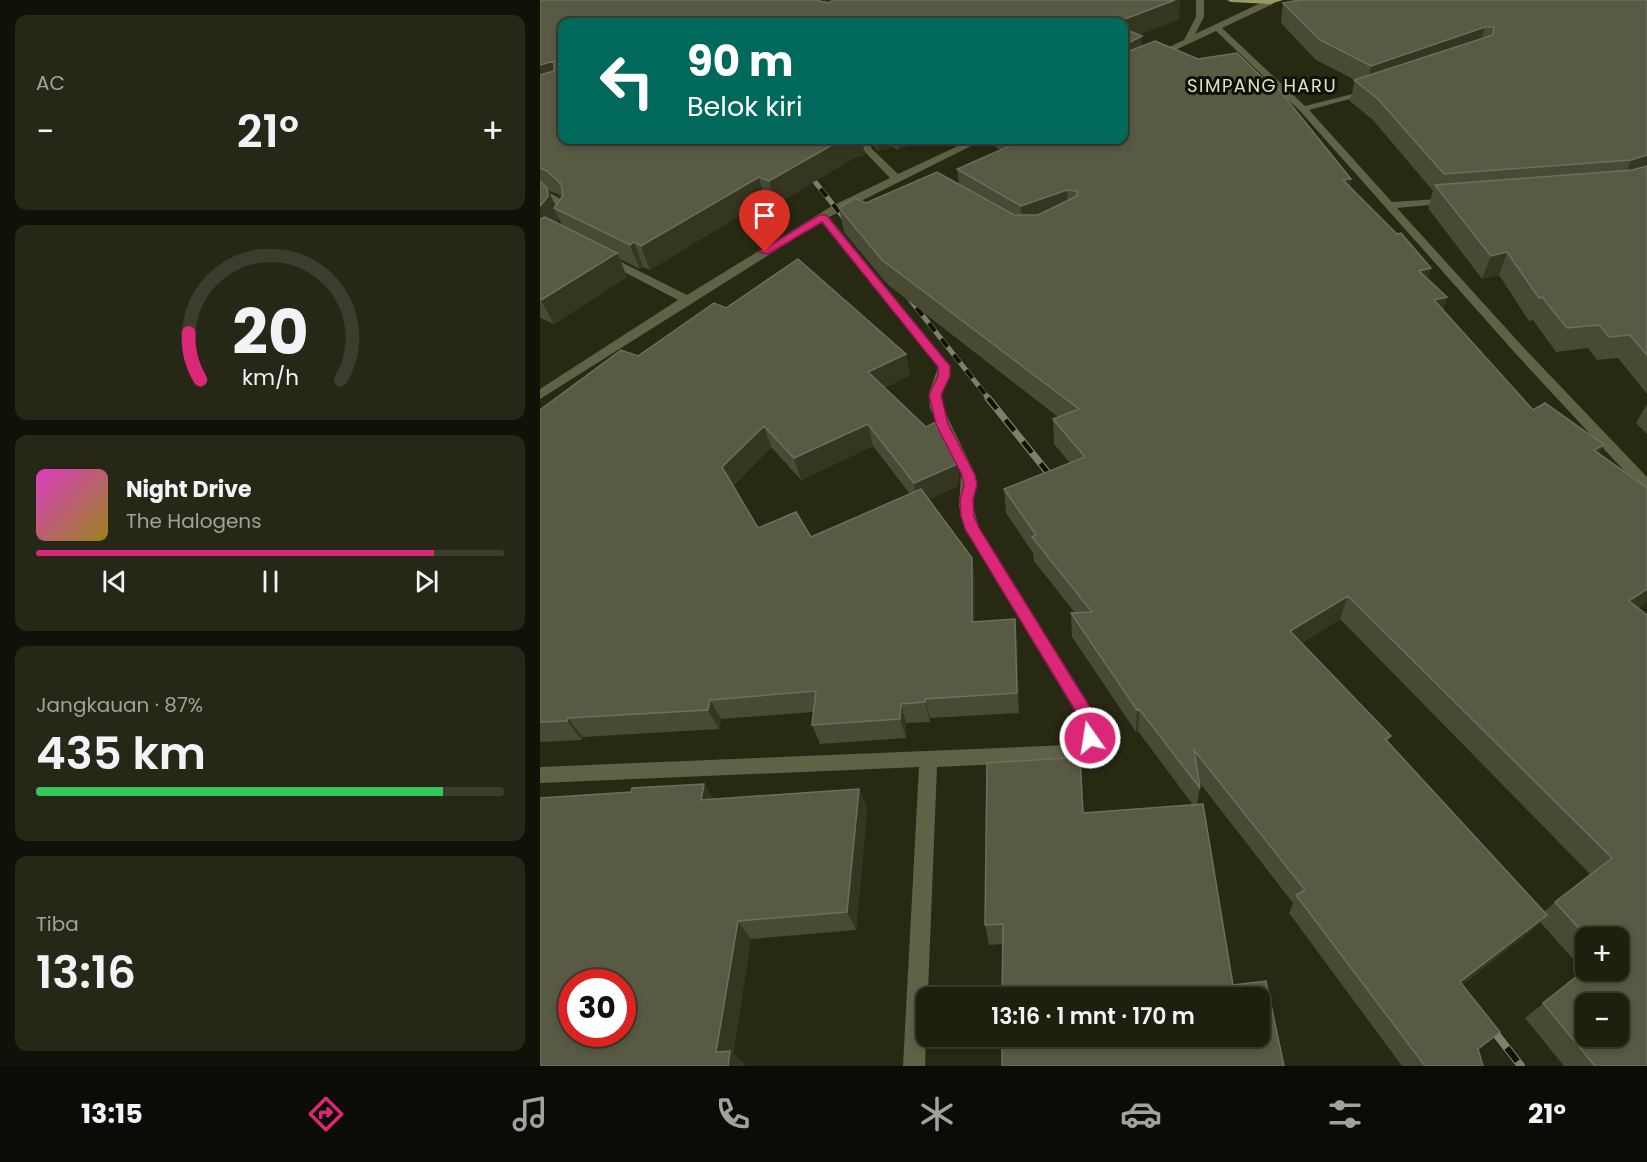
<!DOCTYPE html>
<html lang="id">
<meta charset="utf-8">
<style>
:root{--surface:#1e1f0e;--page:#262717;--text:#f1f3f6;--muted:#a1a29e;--line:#3c3d2e;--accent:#db2777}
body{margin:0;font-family:Poppins,sans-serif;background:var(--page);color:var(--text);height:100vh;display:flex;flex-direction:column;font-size:22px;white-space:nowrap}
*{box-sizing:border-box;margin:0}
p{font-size:20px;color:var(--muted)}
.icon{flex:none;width:33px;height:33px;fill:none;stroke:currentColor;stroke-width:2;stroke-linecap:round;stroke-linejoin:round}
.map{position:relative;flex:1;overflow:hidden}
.side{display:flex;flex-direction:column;gap:15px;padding:15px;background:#101108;width:540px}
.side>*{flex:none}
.guide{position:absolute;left:18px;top:18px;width:570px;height:126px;border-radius:12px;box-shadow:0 3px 9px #0003,0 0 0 2px var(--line);background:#00695c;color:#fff;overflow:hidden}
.controls{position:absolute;left:1035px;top:927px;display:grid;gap:12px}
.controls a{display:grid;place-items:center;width:54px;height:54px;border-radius:12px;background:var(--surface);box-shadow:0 3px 9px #0003,0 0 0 2px var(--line);font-size:30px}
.speed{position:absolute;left:18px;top:969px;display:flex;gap:12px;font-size:30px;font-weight:700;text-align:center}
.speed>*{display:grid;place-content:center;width:78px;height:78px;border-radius:50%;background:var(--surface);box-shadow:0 3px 9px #0003,0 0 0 2px var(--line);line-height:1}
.speed .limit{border:9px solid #d22;background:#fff;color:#111}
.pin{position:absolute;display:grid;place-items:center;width:51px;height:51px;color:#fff;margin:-62px -26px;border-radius:50% 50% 50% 0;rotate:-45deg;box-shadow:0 0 6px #0007}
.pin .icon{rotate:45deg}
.me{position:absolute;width:66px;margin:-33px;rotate:347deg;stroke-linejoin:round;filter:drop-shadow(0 0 4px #0008)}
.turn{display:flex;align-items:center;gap:21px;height:126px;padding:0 30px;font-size:27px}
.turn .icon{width:78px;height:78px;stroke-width:2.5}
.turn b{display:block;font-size:42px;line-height:51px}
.big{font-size:45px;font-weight:600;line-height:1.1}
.side .tile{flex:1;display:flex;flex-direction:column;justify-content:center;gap:9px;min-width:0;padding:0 21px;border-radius:12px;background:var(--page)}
.side .dial{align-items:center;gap:0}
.dial svg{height:156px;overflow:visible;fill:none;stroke:var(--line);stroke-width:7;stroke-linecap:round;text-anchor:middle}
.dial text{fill:var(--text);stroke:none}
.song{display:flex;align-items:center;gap:18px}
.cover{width:72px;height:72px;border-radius:9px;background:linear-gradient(135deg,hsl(310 70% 55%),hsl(50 70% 35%))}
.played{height:6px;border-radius:3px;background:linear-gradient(90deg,var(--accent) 85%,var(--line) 85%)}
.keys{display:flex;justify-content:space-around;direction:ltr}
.heat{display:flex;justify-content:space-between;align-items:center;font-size:33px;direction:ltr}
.charge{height:9px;border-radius:4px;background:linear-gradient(90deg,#34c759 87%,var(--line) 0)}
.trip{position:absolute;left:376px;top:987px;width:354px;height:60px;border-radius:12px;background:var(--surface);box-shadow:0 3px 9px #0003,0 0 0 2px var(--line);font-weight:600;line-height:60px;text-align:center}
.menu{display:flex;height:96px;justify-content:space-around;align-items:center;background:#0c0c06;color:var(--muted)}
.menu .icon{width:42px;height:42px}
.menu .on{color:var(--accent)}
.menu b{font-size:27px;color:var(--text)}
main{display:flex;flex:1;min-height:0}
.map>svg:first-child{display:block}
</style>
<main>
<section class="side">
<div class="tile"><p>AC</p>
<div class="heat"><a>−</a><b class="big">21°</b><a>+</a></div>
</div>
<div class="tile dial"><svg viewBox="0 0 100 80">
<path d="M14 69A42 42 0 1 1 86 69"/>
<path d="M14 69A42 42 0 0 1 8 45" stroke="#db2777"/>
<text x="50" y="56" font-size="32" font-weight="700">20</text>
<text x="50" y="72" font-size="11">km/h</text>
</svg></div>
<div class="tile">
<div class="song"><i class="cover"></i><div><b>Night Drive</b><p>The Halogens</p></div></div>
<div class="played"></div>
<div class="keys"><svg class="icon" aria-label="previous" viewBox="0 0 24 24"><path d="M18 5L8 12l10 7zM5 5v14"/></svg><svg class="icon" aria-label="pause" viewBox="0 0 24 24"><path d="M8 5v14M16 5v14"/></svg><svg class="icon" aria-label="next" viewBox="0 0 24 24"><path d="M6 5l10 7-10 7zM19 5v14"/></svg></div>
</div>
<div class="tile"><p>Jangkauan · 87%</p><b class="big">435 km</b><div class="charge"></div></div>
<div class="tile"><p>Tiba</p><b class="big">13:16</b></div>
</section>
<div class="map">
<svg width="1107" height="1066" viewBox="0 0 1107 1066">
<rect width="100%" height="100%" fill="#282912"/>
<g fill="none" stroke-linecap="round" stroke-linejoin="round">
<path fill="#606246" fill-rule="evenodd" d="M656 0H664V17L655 34 727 0H733V4L682 28 765 106 832 89V93L769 110 852 202 914 198V202L910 203 857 208 984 348 1107 477V491L1102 490 976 354 760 111 676 31 584 74V68L644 40 656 17Z
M318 140H328L332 149 358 174 431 140H443L289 217 410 366 402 393 403 408 435 474 433 506 439 528 560 722 559 738 550 755 530 761 397 767 385 1066H363L379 767 0 783V767L530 745 538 743 541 737 542 723 425 529 419 506 421 474 390 408 389 393 398 367 281 222 0 399V389L138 300 61 260V256H69L147 295 292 206 350 178 325 152Z
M0 190C15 194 36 204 30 222H22L18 207 0 197Z"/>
<path fill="#989c62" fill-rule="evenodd" d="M687 0H743L730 4 691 2Z"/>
<defs>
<path id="rail-far3" d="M242 140 269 174"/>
<path id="rail-far2" d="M268 173 311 227
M364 292 449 399"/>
<path id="rail-far1" d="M448 398 517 484"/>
<path id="rail" d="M946 1021 981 1066"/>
</defs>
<use href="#rail-far3" stroke="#7e7f6c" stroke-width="4.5"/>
<use href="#rail-far2" stroke="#7e7f6c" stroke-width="5"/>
<use href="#rail-far1" stroke="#7e7f6c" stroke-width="7"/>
<use href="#rail" stroke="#7e7f6c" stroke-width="8"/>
<use href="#rail-far3" stroke="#101107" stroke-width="3" stroke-dasharray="8" stroke-linecap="butt"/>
<use href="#rail-far2" stroke="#101107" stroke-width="4" stroke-dasharray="10" stroke-linecap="butt"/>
<use href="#rail-far1" stroke="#101107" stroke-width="4.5" stroke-dasharray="14" stroke-linecap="butt"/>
<use href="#rail" stroke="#101107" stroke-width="6" stroke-dasharray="17" stroke-linecap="butt"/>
</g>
<path fill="#484a33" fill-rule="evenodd" d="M0 0 639 19 599 35 602 46 811 179 810 186 888 279 907 297 903 310 993 410 1059 453 1107 488V602L1098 608 1107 1066H1024L985 1018 1044 971 1000 922 990 932 922 985 943 1066H862L749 913 753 903 659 782 660 788 657 804 693 985 744 1066 463 944 449 945 445 925 543 813 653 805 598 731 596 732 532 637 531 613H535L494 561 493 553 466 513 464 489 530 463 514 444 513 419 518 417 347 284 304 232 299 208 419 184 417 169 461 150 443 140H584V22L22 140H322L325 155 314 158 235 205 225 200 110 270 103 267 100 269 80 259 87 277 14 324 0 318ZM9 191 18 194 22 198 16 206ZM18 217 22 225 16 222 19 219ZM800 619 1050 874 1015 902 1004 912 848 741 851 736 762 643ZM1046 938H1078V970H1046Z
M1107 0V394L1078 358 1057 360 1048 348 1016 352 993 320 989 321 959 275 942 279 888 208 893 191 833 120 810 101 815 80 776 60 741 23 743 3Z
M330 140H384L358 150 353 147 338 151Z
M186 308 366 354 370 375 344 388 419 474 418 486 388 500 435 579V621L477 640 479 713 390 718V722L366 723V738L280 744 272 725 273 712 181 719 179 729 43 737 42 740 0 742V410L98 356ZM333 446 370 494 271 537 218 528 193 486 231 447 261 480Z
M1107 404V434L1096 423Z
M319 789 327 809 316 930 211 939 193 1053 205 1064V1066H0L175 799Z"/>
<path fill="#35361f" d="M280 0H340L290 12 279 1Z
M635 0H640L639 19 584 41V22H577Z
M945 27 939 47 827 87 831 66Z
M602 36 601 57 584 66V44Z
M14 61 22 81 0 90V65Z
M301 140H322L325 155 314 158 235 205 229 181Z
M336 140H352L353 147 338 151Z
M357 140H384L358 150Z
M1107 155V175L1082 182 1091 160Z
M219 177 225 200 110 270 101 246Z
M811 179 806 202 803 180Z
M7 188 17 210 14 208 19 219 11 230 0 235V206Z
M527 190 528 214 482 230 481 206Z
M94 242 103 267 100 269 90 245Z
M967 252 959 275 942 279 951 256Z
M77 253 87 277 14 324 1 300Z
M891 268 884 292 879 271Z
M907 297 899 322 894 300Z
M366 354 370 375 332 394 328 372Z
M328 424 333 446 261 480 254 458Z
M224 426 231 447 190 488 182 467Z
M1064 445 1050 469 1054 450Z
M416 453 419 474 418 486 378 505 374 483Z
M432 558 435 579V642L432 622Z
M1107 589V602L1073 624 1089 601Z
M808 596 800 619 744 654 750 631Z
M475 619 477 640 479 713 477 693Z
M385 699 390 718V722L385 702Z
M170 700 181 719 179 729 168 710Z
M361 704 366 723V738L360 719Z
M599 709 598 731 596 732 597 710Z
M28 718 43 737 42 740 27 721Z
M164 784 178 804 161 800Z
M319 789 327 809 316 930 307 912Z
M1007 915 990 932 906 997 920 982Z
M198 921 211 939 193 1053 205 1064V1066H188L176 1052Z"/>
<path fill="#595a44" stroke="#6e6f5a" stroke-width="1.5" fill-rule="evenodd" d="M5 0H280L279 1 289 3 293 0H635L577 22H22V140H301L229 181 219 177 101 246 94 242 90 245 14 208 23 196 21 184 7 171 0 168V75L14 71V61L0 65V1Z
M760 0H1107V155L1091 160 904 174 838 99 814 80 953 35 954 27H945L831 66 780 40 743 3Z
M584 29 602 36 584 45Z
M615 41 658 59 697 53 727 82 732 81 811 179 803 180 857 234 861 233 891 268 879 271 907 297 894 300 993 410 1005 403 1064 445 1054 450 1107 488V589L1089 601 1107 615V1066H1055L1003 1003 1046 969V970H1078V938H1048L1015 902 1072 858 808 596 750 631 851 736 845 739 1007 915 920 982 960 1032 938 1049 943 1066H885L756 895 765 890 654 750 660 788 599 709 597 710 531 613 552 612 492 537 496 535 464 489 545 457 513 419 539 409 342 260 299 208 315 198 326 203 397 172 474 215H498L537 196V191L527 190 481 206 417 169 483 140H584V53ZM1046 1004H1078V1036H1046Z
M1107 166V355L1090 335 1069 337 1059 325 1027 328 1002 297 999 298 967 252 951 256 895 185 1092 170Z
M0 181 7 188 8 196 0 206Z
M5 217 77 253 1 300 0 299V219Z
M258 259 366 354 328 372 386 427 394 423 411 443 416 453 415 465 374 483 328 424 254 458 224 426 182 467 218 528 256 512 271 537 381 489 432 558V622L475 619 477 693 385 699V702L361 704 360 719 272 725 276 691 170 700 168 710 28 718 27 721 0 722V410L81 350 98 356 174 303 186 308Z
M540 757 543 813 663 804 693 985 726 981 744 1066H462V1036H720V998H462L463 924 445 925 447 763Z
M164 784 161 800 319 789 307 912 198 921 176 1052 190 1051 188 1066H0V798L91 792 92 788ZM32 982H82V1034H32Z"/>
<path fill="#db2777" stroke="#8e194d" stroke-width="1.5" d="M279 215H286L410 366V376L401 395 408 424 435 475 437 485 433 500 434 516 439 528 556 717 559 722 556 743 550 746 544 743 542 738 543 723 425 529 421 516 420 500 424 485 422 475 396 424 389 395 398 376V367L282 222 228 254 219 252Z"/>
<g text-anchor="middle" stroke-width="6" stroke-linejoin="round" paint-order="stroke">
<g font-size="18" letter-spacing="1.5" fill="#dfe0d2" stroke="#101107">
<text x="722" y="92">SIMPANG HARU</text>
</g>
</g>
</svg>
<div class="controls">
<a>+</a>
<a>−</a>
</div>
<div class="speed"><div class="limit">30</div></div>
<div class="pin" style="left:225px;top:252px;background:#d93025"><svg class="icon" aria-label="arrive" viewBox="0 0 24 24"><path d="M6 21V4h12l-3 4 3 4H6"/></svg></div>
<svg class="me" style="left:550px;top:738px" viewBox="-20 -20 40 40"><circle r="17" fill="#db2777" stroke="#fff" stroke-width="3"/><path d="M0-11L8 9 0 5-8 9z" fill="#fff"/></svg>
<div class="trip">13:16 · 1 mnt · 170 m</div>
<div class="guide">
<div class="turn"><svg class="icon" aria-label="left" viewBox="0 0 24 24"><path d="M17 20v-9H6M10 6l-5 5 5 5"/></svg><div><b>90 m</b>Belok kiri</div></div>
</div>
</div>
</main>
<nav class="menu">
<b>13:15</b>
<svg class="icon on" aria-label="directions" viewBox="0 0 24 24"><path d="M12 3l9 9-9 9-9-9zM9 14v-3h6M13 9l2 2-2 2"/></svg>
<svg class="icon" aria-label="music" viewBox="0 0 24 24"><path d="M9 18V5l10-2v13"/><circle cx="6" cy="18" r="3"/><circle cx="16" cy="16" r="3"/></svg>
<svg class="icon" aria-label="phone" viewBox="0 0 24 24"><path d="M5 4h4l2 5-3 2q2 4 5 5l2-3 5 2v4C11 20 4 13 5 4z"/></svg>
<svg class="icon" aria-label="climate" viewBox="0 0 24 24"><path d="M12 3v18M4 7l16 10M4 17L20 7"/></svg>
<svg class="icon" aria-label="car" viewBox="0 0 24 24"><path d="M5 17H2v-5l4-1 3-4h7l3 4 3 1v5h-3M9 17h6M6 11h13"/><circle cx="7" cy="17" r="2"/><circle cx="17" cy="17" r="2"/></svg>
<svg class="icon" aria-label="filters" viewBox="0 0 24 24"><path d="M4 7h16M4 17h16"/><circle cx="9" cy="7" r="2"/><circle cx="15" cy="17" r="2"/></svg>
<b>21°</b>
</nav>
